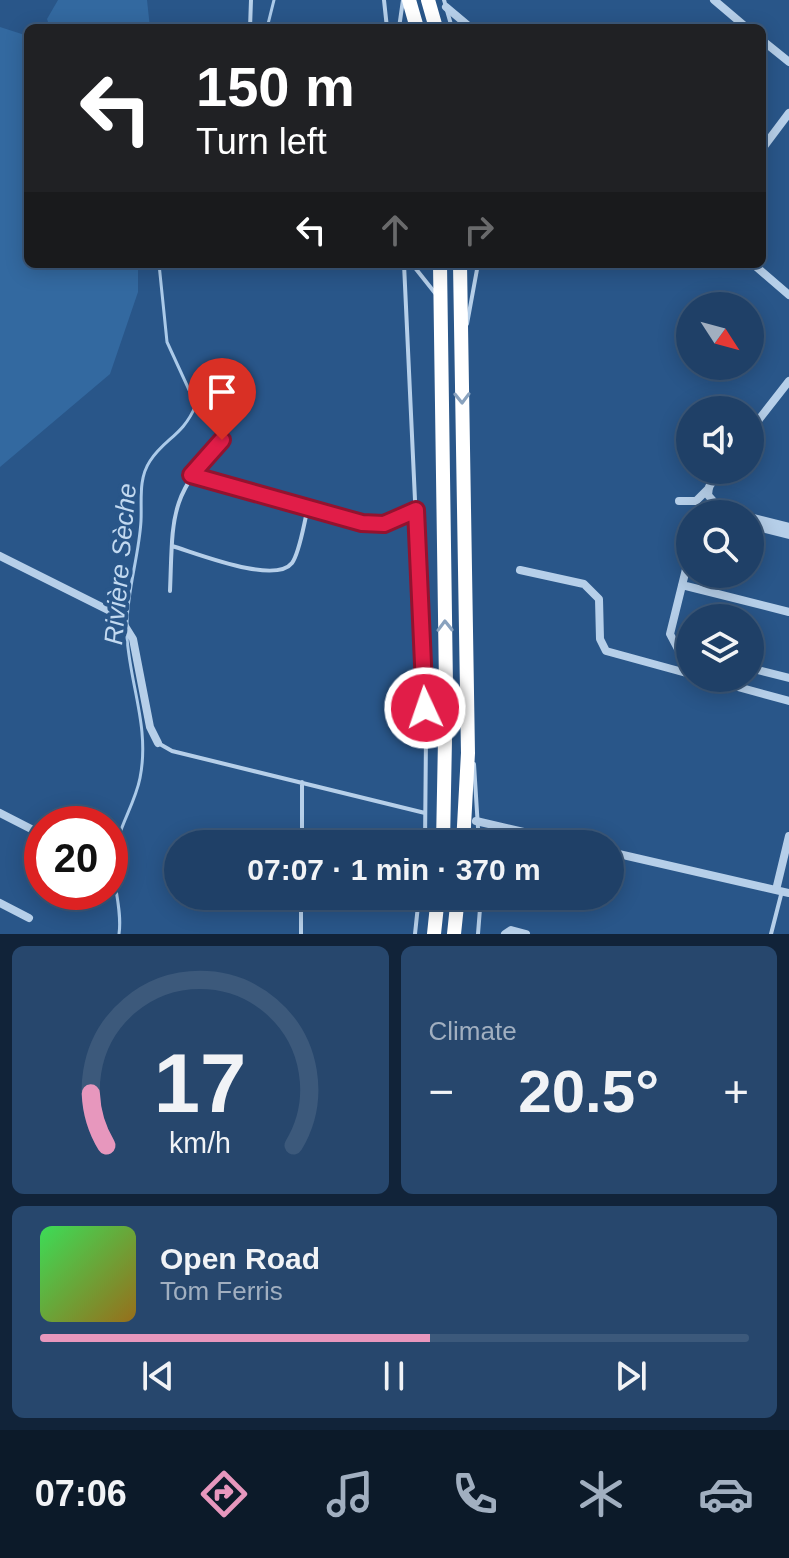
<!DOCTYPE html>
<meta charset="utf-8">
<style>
:root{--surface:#1f4067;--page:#27476d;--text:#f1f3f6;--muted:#a1afc0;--line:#3c597b;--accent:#e797bd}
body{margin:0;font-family:Helvetica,sans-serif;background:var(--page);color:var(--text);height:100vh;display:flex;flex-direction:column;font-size:30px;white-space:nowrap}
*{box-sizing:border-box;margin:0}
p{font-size:26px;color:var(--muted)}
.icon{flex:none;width:44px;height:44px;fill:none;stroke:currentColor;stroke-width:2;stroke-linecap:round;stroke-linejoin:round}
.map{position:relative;height:934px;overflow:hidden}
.details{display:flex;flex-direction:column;gap:12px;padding:12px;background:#112339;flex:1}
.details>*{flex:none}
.banner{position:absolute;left:24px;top:24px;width:742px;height:244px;border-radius:12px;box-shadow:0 4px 20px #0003,0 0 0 2px var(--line);background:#202124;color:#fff;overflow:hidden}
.needle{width:52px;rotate:126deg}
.controls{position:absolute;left:676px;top:292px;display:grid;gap:16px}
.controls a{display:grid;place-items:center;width:88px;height:88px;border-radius:50%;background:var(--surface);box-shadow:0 4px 20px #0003,0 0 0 2px var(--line);font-size:40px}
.speed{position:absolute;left:24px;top:806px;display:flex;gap:16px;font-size:40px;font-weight:700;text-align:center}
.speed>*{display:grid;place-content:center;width:104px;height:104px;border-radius:50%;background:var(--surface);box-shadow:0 4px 20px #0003,0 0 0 2px var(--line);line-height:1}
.speed .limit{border:12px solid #d22;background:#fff;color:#111}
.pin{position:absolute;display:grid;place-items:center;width:68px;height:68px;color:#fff;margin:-82px -34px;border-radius:50% 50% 50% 0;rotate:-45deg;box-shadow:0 0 8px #0007}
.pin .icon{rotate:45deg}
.me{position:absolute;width:88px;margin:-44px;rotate:357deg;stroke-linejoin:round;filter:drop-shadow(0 0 6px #0008)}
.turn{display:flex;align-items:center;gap:28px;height:168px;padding:0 40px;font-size:36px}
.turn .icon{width:104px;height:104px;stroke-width:2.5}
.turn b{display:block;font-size:56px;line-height:68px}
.lanes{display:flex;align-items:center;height:76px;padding:0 40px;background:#0003;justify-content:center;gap:40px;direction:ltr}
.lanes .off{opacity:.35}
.big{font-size:60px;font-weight:700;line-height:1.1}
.details .tile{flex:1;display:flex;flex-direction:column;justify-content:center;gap:12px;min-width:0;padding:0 28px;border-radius:12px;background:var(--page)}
.details .dial{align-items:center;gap:0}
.dial svg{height:208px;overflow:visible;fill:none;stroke:var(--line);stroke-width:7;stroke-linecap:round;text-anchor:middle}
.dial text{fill:var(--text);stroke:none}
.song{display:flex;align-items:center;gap:24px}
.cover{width:96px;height:96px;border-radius:12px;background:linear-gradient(135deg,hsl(130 70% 55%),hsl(40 70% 35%))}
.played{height:8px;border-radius:4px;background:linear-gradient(90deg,var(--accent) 55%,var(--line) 55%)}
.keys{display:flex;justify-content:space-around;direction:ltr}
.heat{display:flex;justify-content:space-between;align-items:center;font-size:44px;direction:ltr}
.details .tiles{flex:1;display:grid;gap:12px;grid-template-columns:1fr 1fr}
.tile:last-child{grid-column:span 2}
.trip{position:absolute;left:164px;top:830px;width:460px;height:80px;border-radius:40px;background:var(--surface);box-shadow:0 4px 20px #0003,0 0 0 2px var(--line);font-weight:700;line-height:80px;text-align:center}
.dock{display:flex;height:128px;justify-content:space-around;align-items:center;background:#0c1a29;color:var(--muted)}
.dock .icon{width:56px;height:56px}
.dock .active{color:var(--accent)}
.dock b{font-size:36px;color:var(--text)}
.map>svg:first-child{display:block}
</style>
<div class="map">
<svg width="789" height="934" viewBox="0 0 789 934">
<rect width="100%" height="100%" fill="#295689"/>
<path fill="#3369a0" d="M58 0H147L150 28H50L47 19Z
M0 27 28 36V264H138V292L110 374 0 467Z"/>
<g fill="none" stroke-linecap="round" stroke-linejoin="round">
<path stroke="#abcae9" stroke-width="3" d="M267 28 274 0
M127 625C127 590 139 556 141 521 142 501 138 479 150 461 166 437 182 437 196 405L167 342 159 264
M119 934C123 907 110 878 114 854 118 828 135 804 140 778 150 728 130 685 127 637"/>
<path stroke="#b6cfe9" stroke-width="4" d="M384 0 387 28
M444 0 452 28
M250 28 251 0
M399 28 403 0
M404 264 426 736 425 844
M412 264 435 293
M467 324 478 264
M191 475 375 525 397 521 416 510
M172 546C196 553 275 585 292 563 300 552 304 522 308 508
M170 591C173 518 168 496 222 440
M158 743 172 751 425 813
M474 764 479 844
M302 844V782
M269 896 301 899
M301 934V896
M415 934 419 896
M478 934 481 896
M771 934 782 891"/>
<path stroke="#b6cfe9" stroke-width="8" d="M714 0 747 28
M446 7 471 28
M762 40 789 62
M762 149 789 113
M753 264 789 295
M750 431 789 381
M720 470 709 487 708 495 721 510 736 514
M679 501H696L709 488
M700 514 701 512 710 514
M750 517 789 527
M750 525 789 535
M690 553 670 634 679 651 690 654
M0 556 118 615 133 639 150 727 158 743
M520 570 584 584 599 599 600 639 606 651 690 674
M682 585 789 612
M750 668 789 678
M705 678 789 701
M0 813 39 833
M476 821 576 844
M610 852 789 893
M776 890 789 836
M0 903 29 918
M505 934 511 930 526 934"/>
<path stroke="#fff" stroke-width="14" d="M409 0 417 28
M428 0 436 28
M440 264 446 686 443 844
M460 264 468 753 463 844
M434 934 438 896
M454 934 458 896"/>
</g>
<defs><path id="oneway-chevron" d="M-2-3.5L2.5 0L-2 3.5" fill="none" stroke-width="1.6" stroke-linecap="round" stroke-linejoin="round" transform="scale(2)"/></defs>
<g stroke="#89a2be">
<use href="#oneway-chevron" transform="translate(462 398) rotate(89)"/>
<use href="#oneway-chevron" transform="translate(445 626) rotate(-91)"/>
</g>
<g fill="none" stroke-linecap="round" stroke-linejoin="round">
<defs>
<path id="route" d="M222 440 191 475 362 523 384 524 416 510 425 708"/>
</defs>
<use href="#route" stroke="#92132f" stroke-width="20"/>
<use href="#route" stroke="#e11d48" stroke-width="14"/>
</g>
<g text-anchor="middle" stroke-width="8" stroke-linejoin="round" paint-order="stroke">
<g font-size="26" font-style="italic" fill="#c2d9f0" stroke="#295689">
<text transform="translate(120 564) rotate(-85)" y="9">Rivière Sèche</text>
</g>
</g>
</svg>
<div class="controls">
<a><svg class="needle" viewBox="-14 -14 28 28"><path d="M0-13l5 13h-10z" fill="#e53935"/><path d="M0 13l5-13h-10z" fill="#a1afc0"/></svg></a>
<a><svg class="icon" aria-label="sound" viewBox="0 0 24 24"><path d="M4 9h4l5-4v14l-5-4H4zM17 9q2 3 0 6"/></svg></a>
<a><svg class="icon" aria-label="search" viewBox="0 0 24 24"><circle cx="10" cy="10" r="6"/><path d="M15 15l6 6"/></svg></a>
<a><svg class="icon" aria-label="layers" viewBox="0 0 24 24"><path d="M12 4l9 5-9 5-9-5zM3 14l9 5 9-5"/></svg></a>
</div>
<div class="speed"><div class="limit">20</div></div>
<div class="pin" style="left:222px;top:440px;background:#d93025"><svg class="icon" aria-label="arrive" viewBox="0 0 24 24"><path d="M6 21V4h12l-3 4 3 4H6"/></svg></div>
<svg class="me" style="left:425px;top:708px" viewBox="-20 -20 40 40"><circle r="17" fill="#e11d48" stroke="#fff" stroke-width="3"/><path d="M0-11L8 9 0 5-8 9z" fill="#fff"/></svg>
<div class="trip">07:07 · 1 min · 370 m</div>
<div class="banner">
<div class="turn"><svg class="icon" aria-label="left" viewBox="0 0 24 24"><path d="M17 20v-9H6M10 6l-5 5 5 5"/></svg><div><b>150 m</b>Turn left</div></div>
<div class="lanes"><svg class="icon" aria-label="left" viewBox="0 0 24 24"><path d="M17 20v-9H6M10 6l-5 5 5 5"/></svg><svg class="icon off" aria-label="ahead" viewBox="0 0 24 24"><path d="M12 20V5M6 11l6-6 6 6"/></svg><svg class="icon off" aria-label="right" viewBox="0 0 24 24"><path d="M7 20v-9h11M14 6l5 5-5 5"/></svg></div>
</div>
</div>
<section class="details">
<div class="tiles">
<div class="tile dial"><svg viewBox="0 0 100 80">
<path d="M14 69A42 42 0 1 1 86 69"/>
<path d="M14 69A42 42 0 0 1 8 49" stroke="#e797bd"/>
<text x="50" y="56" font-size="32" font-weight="700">17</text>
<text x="50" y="72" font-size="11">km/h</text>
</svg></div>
<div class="tile"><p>Climate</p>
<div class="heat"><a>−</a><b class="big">20.5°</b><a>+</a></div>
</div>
<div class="tile">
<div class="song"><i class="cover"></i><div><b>Open Road</b><p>Tom Ferris</p></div></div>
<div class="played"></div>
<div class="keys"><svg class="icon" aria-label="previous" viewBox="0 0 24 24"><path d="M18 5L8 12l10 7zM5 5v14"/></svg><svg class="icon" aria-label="pause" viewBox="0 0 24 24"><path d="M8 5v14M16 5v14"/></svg><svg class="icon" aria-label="next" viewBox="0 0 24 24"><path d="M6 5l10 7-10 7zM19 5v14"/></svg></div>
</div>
</div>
</section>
<nav class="dock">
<b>07:06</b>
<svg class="icon active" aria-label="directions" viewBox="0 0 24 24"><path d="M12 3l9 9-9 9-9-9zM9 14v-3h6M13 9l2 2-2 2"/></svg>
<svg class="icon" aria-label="music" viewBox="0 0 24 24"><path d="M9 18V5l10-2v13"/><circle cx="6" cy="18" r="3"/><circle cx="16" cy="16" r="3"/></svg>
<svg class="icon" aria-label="phone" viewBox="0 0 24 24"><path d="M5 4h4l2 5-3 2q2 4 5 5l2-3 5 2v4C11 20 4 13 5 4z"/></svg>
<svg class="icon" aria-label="climate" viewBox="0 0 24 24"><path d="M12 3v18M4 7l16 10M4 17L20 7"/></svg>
<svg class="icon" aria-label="car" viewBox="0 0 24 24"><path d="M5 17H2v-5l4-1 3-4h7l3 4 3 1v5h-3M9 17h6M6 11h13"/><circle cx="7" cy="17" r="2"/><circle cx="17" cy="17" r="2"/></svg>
</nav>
